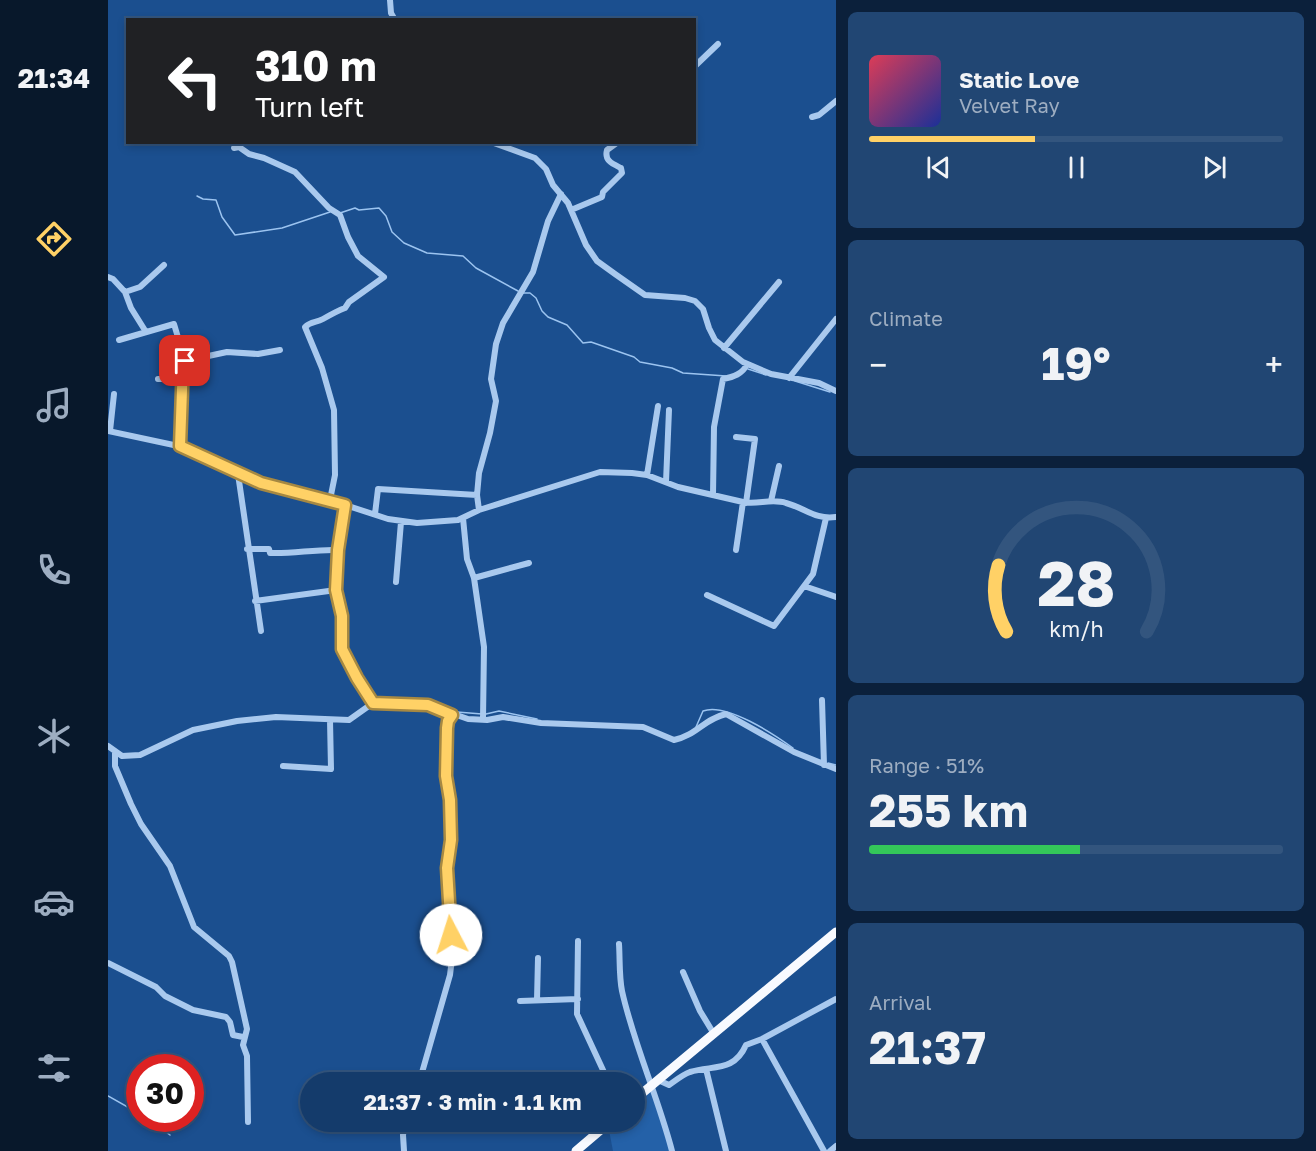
<!DOCTYPE html>
<meta charset="utf-8">
<style>
:root{--surface:#143b6b;--page:#214673;--text:#f1f3f6;--muted:#9dadc1;--line:#33557e;--accent:#ffd166}
body{margin:0;font-family:"Golos Text",sans-serif;background:var(--page);color:var(--text);height:100vh;display:flex;flex-direction:column;font-size:22px;white-space:nowrap}
*{box-sizing:border-box;margin:0}
p{font-size:20px;color:var(--muted)}
.icon{flex:none;width:33px;height:33px;fill:none;stroke:currentColor;stroke-width:2;stroke-linecap:round;stroke-linejoin:round}
.map{position:relative;flex:1;overflow:hidden}
.drawer{display:flex;flex-direction:column;gap:12px;padding:12px;background:#0b203b;width:480px}
.drawer>*{flex:none}
.banner{position:absolute;left:18px;top:18px;width:570px;height:126px;border-radius:0px;box-shadow:0 3px 9px #0003,0 0 0 2px var(--line);background:#202124;color:#fff;overflow:hidden}
.speed{position:absolute;left:18px;top:1054px;display:flex;gap:12px;font-size:30px;font-weight:700;text-align:center}
.speed>*{display:grid;place-content:center;width:78px;height:78px;border-radius:50%;background:var(--surface);box-shadow:0 3px 9px #0003,0 0 0 2px var(--line);line-height:1}
.speed .limit{border:9px solid #d22;background:#fff;color:#111}
.pin{position:absolute;display:grid;place-items:center;width:51px;height:51px;color:#fff;margin:-26px;border-radius:12px;box-shadow:0 3px 9px #0006}
.me{position:absolute;width:66px;margin:-33px;rotate:355deg;stroke-linejoin:round;filter:drop-shadow(0 0 4px #0008)}
.turn{display:flex;align-items:center;gap:21px;height:126px;padding:0 30px;font-size:27px}
.turn .icon{width:78px;height:78px;stroke-width:2.5}
.turn b{display:block;font-size:42px;line-height:51px}
.big{font-size:45px;font-weight:700;line-height:1.1}
.drawer .card{flex:1;display:flex;flex-direction:column;justify-content:center;gap:9px;min-width:0;padding:0 21px;border-radius:9px;background:var(--page)}
.drawer .dial{align-items:center;gap:0}
.dial svg{height:156px;overflow:visible;fill:none;stroke:var(--line);stroke-width:7;stroke-linecap:round;text-anchor:middle}
.dial text{fill:var(--text);stroke:none}
.song{display:flex;align-items:center;gap:18px}
.cover{width:72px;height:72px;border-radius:9px;background:linear-gradient(135deg,hsl(350 70% 55%),hsl(230 70% 35%))}
.played{height:6px;border-radius:3px;background:linear-gradient(90deg,var(--accent) 40%,var(--line) 40%)}
.keys{display:flex;justify-content:space-around;direction:ltr}
.heat{display:flex;justify-content:space-between;align-items:center;font-size:33px;direction:ltr}
.charge{height:9px;border-radius:4px;background:linear-gradient(90deg,#34c759 51%,var(--line) 0)}
.trip{position:absolute;left:192px;top:1072px;width:345px;height:60px;border-radius:30px;background:var(--surface);box-shadow:0 3px 9px #0003,0 0 0 2px var(--line);font-weight:700;line-height:60px;text-align:center}
main{display:flex;flex:1;min-height:0}
.tabs{display:flex;flex-direction:column;width:108px;justify-content:space-around;align-items:center;background:#08182b;color:var(--muted)}
.tabs .icon{width:42px;height:42px}
.tabs .current{color:var(--accent)}
.tabs b{font-size:27px;color:var(--text)}
.map>svg:first-child{display:block}
</style>
<main>
<nav class="tabs">
<b>21:34</b>
<svg class="icon current" aria-label="directions" viewBox="0 0 24 24"><path d="M12 3l9 9-9 9-9-9zM9 14v-3h6M13 9l2 2-2 2"/></svg>
<svg class="icon" aria-label="music" viewBox="0 0 24 24"><path d="M9 18V5l10-2v13"/><circle cx="6" cy="18" r="3"/><circle cx="16" cy="16" r="3"/></svg>
<svg class="icon" aria-label="phone" viewBox="0 0 24 24"><path d="M5 4h4l2 5-3 2q2 4 5 5l2-3 5 2v4C11 20 4 13 5 4z"/></svg>
<svg class="icon" aria-label="climate" viewBox="0 0 24 24"><path d="M12 3v18M4 7l16 10M4 17L20 7"/></svg>
<svg class="icon" aria-label="car" viewBox="0 0 24 24"><path d="M5 17H2v-5l4-1 3-4h7l3 4 3 1v5h-3M9 17h6M6 11h13"/><circle cx="7" cy="17" r="2"/><circle cx="17" cy="17" r="2"/></svg>
<svg class="icon" aria-label="filters" viewBox="0 0 24 24"><path d="M4 7h16M4 17h16"/><circle cx="9" cy="7" r="2"/><circle cx="15" cy="17" r="2"/></svg>
</nav>
<div class="map">
<svg width="728" height="1151" viewBox="0 0 728 1151">
<rect width="100%" height="100%" fill="#1b4f8f"/>
<path fill="#2461a8" d="M542 1088 562 1151H505L500 1125 504 1122H526L527 1102Z"/>
<g fill="none" stroke-linecap="round" stroke-linejoin="round">
<path stroke="#9cc4f0" stroke-width="1.5" d="M89 196 95 199 108 200 114 217 127 235 174 228 222 212
M232 213 247 208 251 210 271 208 278 216 284 232 296 243 319 253 355 256 368 268 410 291
M415 293H422L428 298 434 311 440 317 459 325 475 343 483 342 526 357 532 362 564 368 575 373 618 376
M640 369 658 375
M687 381 722 392
M311 702 318 701 341 709
M349 712 374 714
M378 714 391 711 429 719
M588 727 595 711C618 702 667 735 685 748
M720 763 728 765
M0 1096 32 1114
M40 1119 62 1135"/>
<path stroke="#a9c9ee" stroke-width="6" d="M282 0 283 13 287 20
M586 67 610 44
M704 117 711 115 728 101
M383 142 427 158 438 169 445 185 460 203 478 245 489 261 507 274 537 295 577 298 587 301 595 309 601 328 607 340 635 362 663 374 711 383 728 391
M126 148 131 147 141 154 156 158 187 172 221 208 232 215 240 237 250 256 276 277 241 302 237 308C229 311 222 315 215 319 208 323 203 321 197 327L214 368 226 410 227 475 222 500
M463 210 494 197 495 192 514 173 513 168C505 164 496 161 499 150L510 142
M0 277 5 279 17 292 32 287 56 265
M17 292 23 308 38 332
M11 340 66 324 77 361 75 362 72 446
M616 348 671 282
M77 361 119 352 150 354 172 350
M681 378 728 319
M50 379H74
M0 431 75 447 137 477 170 489 222 500 280 519 309 523 350 520 371 510 492 472 524 473 539 475 570 487 635 502C649 505 664 498 678 503 697 508 707 520 728 517
M2 431 6 394
M628 437 647 439 638 503
M130 474 153 631
M539 475 550 406
M558 482 561 410
M605 495 606 427 615 379C625 377 635 374 639 364
M663 501 671 466
M237 505 230 550 228 590 234 616V649L249 678 265 703
M371 510 369 495 371 473 382 433 388 401 383 379 388 344 395 323 425 272 440 221 453 194
M267 514 270 489 369 495
M355 518 359 559 366 578 376 647 375 719
M139 549H161L162 553C185 554 207 549 230 550
M628 550 635 502
M366 578 421 563
M288 582 293 522
M696 586 728 597
M599 595 666 626 705 574 718 518
M147 601 228 590
M714 700 716 765
M0 746 14 756 32 755 85 730 129 721 168 717 241 720 265 703 320 705 360 719 379 720 395 717 433 723 535 727 566 740C589 735 596 719 618 714L686 752 728 769
M7 752V766L23 804 33 824 62 866 86 927 121 956 124 962 139 1029 135 1045 139 1056 140 1122
M175 766 223 769 222 720
M470 941 469 1014 501 1083
M511 944C512 959 511 976 514 991 526 1045 550 1097 564 1151
M0 963 48 987 57 996 85 1010 118 1017 122 1022 125 1035 135 1037
M575 972 592 1011 606 1034
M429 1000 430 958
M412 1001 470 999
M654 1039 716 1151
M598 1069 618 1151
M550 1080 561 1085C567 1081 574 1075 582 1072 606 1065 626 1072 638 1045L654 1039 728 999
M311 1083 342 975 345 950 339 868 343 840 342 800 338 776 339 727 340 721 344 715
M296 1124 320 1122
M296 1151 295 1135 297 1122
M722 1151 728 1146"/>
<path stroke="#f8faff" stroke-width="9" d="M526 1100 728 932
M468 1151 502 1122"/>
</g>
<g fill="none" stroke-linecap="round" stroke-linejoin="round">
<defs>
<path id="route" d="M77 361 75 362 72 446 153 483 237 505 230 550 228 590 234 616V649L249 678 265 703 320 705 344 715 340 721 339 728 338 776 342 800 343 840 339 868 343 935"/>
</defs>
<use href="#route" stroke="#a68842" stroke-width="15"/>
<use href="#route" stroke="#ffd166" stroke-width="10"/>
</g>
</svg>
<div class="speed"><div class="limit">30</div></div>
<div class="pin" style="left:77px;top:361px;background:#d93025"><svg class="icon" aria-label="arrive" viewBox="0 0 24 24"><path d="M6 21V4h12l-3 4 3 4H6"/></svg></div>
<svg class="me" style="left:343px;top:935px" viewBox="-20 -20 40 40"><circle r="19" fill="#fff"/><path d="M0-13L10 11 0 6-10 11z" fill="#ffd166"/></svg>
<div class="trip">21:37 · 3 min · 1.1 km</div>
<div class="banner">
<div class="turn"><svg class="icon" aria-label="left" viewBox="0 0 24 24"><path d="M17 20v-9H6M10 6l-5 5 5 5"/></svg><div><b>310 m</b>Turn left</div></div>
</div>
</div>
<section class="drawer">
<div class="card">
<div class="song"><i class="cover"></i><div><b>Static Love</b><p>Velvet Ray</p></div></div>
<div class="played"></div>
<div class="keys"><svg class="icon" aria-label="previous" viewBox="0 0 24 24"><path d="M18 5L8 12l10 7zM5 5v14"/></svg><svg class="icon" aria-label="pause" viewBox="0 0 24 24"><path d="M8 5v14M16 5v14"/></svg><svg class="icon" aria-label="next" viewBox="0 0 24 24"><path d="M6 5l10 7-10 7zM19 5v14"/></svg></div>
</div>
<div class="card"><p>Climate</p>
<div class="heat"><a>−</a><b class="big">19°</b><a>+</a></div>
</div>
<div class="card dial"><svg viewBox="0 0 100 80">
<path d="M14 69A42 42 0 1 1 86 69"/>
<path d="M14 69A42 42 0 0 1 10 35" stroke="#ffd166"/>
<text x="50" y="56" font-size="32" font-weight="700">28</text>
<text x="50" y="72" font-size="11">km/h</text>
</svg></div>
<div class="card"><p>Range · 51%</p><b class="big">255 km</b><div class="charge"></div></div>
<div class="card"><p>Arrival</p><b class="big">21:37</b></div>
</section>
</main>
